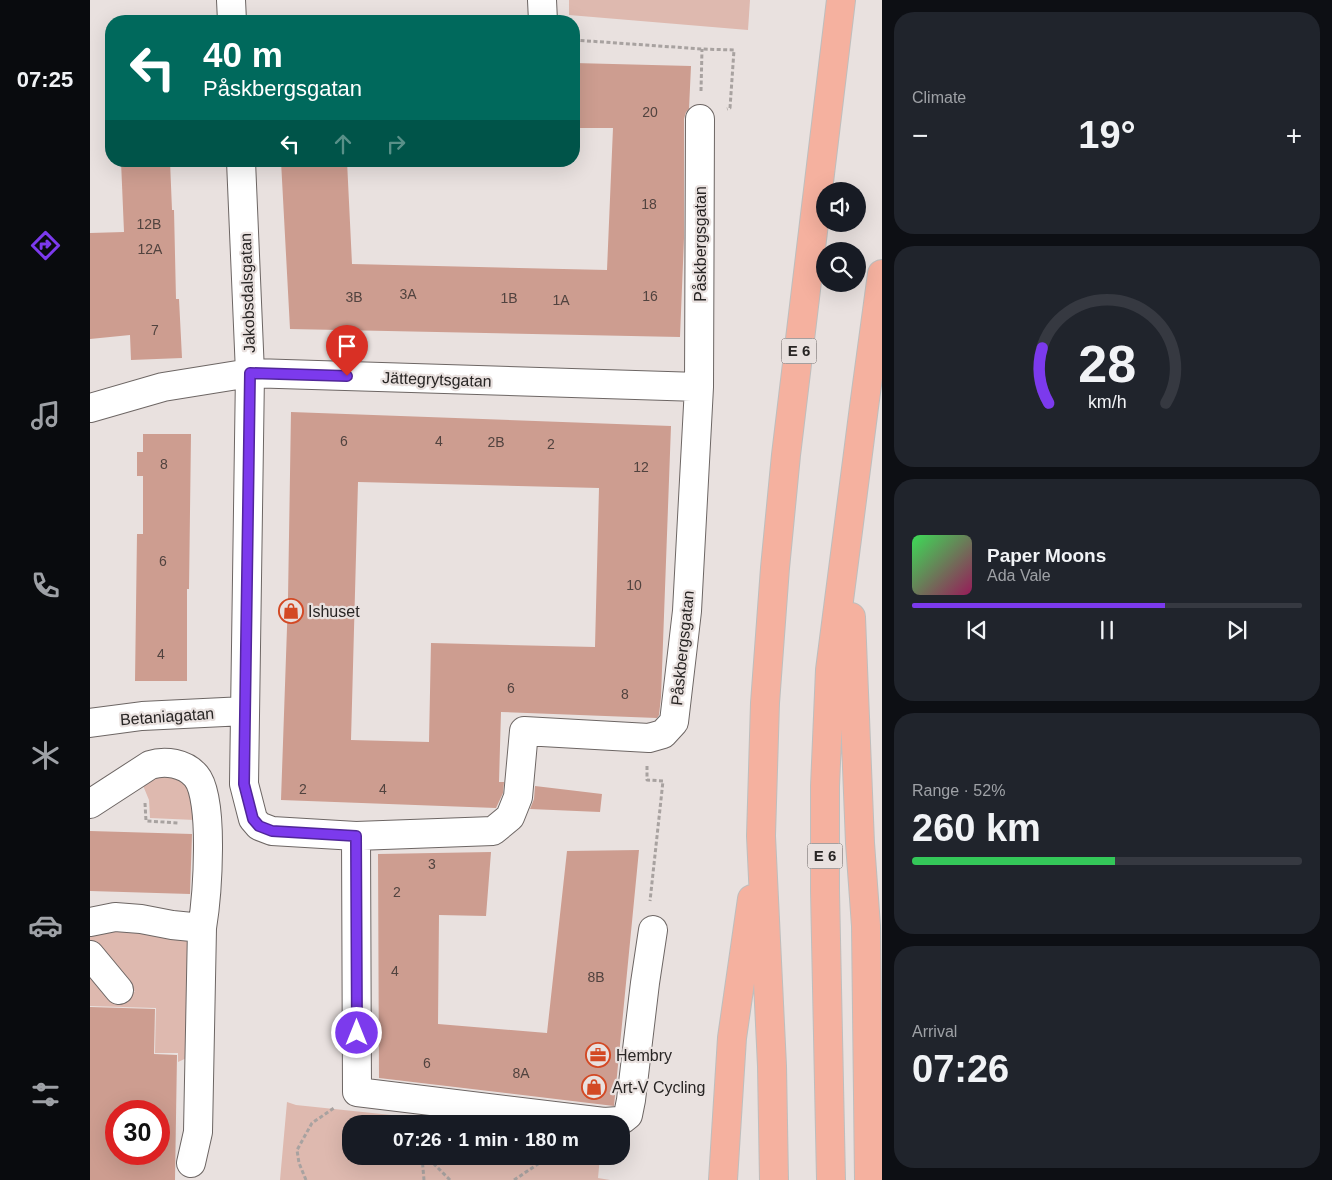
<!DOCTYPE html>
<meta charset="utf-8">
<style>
:root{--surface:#171b24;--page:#20242c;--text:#f1f3f6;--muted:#9ea1a6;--line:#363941;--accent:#7c3aed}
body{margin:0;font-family:Arial,sans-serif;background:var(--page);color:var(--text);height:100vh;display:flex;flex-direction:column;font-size:19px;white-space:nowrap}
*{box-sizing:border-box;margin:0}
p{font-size:16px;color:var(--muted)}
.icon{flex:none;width:28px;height:28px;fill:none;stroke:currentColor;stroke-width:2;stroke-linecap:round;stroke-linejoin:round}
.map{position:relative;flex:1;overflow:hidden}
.sheet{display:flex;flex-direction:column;gap:12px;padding:12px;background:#0d0f14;width:450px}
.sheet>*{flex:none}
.top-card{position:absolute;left:15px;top:15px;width:475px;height:152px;border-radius:20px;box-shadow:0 5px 20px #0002;background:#00695c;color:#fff;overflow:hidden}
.buttons{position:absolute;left:726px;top:182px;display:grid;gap:10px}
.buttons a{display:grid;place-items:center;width:50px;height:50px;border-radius:50%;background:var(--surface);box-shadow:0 5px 20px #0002;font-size:25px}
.speed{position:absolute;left:15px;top:1100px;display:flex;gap:10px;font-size:25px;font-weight:700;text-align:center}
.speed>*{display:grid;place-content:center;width:65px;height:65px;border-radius:50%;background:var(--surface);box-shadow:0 5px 20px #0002;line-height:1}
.speed .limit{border:8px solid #d22;background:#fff;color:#111}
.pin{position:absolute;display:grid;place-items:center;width:42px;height:42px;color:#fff;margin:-51px -21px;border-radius:50% 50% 50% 0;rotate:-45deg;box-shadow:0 0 5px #0007}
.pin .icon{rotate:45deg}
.me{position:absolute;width:55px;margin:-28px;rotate:0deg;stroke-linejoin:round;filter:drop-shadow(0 0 4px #0008)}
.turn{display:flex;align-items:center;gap:18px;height:105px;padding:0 15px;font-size:22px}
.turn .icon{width:65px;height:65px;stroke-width:2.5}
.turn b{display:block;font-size:35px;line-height:42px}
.lanes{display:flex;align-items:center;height:48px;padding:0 15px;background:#0003;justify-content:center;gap:25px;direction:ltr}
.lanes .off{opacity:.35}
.big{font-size:38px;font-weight:800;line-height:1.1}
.sheet .card{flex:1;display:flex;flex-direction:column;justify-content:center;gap:8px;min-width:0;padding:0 18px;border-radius:20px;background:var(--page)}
.sheet .dial{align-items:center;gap:0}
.dial svg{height:130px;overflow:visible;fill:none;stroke:var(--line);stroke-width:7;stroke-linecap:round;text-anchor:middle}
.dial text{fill:var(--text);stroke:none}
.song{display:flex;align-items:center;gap:15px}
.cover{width:60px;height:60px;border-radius:8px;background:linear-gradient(135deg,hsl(130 70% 55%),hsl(330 70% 35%))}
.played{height:5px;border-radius:2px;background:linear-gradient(90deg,var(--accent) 65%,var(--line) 65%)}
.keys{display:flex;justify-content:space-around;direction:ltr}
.heat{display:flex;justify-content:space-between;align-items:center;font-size:28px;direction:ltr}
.charge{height:8px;border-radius:4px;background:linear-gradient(90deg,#34c759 52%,var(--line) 0)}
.trip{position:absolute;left:252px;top:1115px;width:288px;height:50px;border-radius:20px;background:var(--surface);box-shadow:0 5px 20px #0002;font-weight:800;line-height:50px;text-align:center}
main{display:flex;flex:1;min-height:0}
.tabs{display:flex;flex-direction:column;width:90px;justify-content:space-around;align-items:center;background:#090b0e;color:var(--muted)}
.tabs .icon{width:35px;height:35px}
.tabs .on{color:var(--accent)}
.tabs b{font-size:22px;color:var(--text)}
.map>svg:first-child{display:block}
</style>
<main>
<nav class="tabs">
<b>07:25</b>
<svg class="icon on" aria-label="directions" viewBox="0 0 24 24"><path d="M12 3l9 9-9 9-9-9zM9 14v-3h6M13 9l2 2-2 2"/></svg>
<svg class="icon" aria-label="music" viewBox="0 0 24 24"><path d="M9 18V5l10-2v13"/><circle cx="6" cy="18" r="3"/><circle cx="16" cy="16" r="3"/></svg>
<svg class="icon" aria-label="phone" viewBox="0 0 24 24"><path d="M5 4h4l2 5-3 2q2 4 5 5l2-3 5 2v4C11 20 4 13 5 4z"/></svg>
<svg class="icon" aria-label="climate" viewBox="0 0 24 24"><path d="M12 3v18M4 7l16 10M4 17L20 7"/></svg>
<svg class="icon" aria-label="car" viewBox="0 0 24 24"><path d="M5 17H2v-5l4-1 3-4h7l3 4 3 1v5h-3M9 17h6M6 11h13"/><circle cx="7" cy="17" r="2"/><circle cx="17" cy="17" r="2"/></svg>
<svg class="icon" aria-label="filters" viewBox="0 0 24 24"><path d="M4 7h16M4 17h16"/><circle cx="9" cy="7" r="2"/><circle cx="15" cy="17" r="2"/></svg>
</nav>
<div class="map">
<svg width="792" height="1180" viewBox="0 0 792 1180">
<rect width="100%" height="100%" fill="#e9e1df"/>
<path fill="#deb9af" d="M479 0H660L658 30 479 15Z
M52 775H97L105 820 60 818 59 800 52 783Z
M35 926 84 935 99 942 101 1056 88 1062V1053H65L66 1008 0 1006V970L17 992H45L0 945V931Z
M197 1102 206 1105 387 1124H261V1156H510L508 1178 520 1180H190Z"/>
<path fill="#cd9d90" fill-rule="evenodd" d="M484 63 601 66 599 109 596 112 594 119V238L590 337 200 329 191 161H257L262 264 517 270 523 128H484Z
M31 161H80L82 210H84L86 299H89L92 358 41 360 40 335 0 339V233L34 232Z
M201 412 581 426 571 697 569 715 567 718 411 712 409 782H414L413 793 406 808 191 800 198 599ZM268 482 509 488 505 647 341 643 339 742 261 740Z
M53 434H101L99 589H97V681H45L47 534H53V476H47V452H53Z
M445 786 512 794 510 812 440 809 444 799Z
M0 831 102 834 100 894 0 891Z
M549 850 524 1106 289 1078 288 854 401 852 396 916 349 915 348 1024 457 1033 477 851Z
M0 1007 65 1009 64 1054 87 1055 85 1180H0ZM26 1111H69V1154H26Z"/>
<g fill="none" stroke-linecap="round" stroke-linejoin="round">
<defs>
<path id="minor" d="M141 0 142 21
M452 0 453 21
M151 161 160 373 154 784 163 819 169 826 182 831 266 836 403 831 420 817 428 797 434 731 559 738 573 734 584 722 597 611 609 387 610 119
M0 408 73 387 160 373 609 387
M0 723 52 716 155 711
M0 804 60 765C75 760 95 763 106 776 125 798 117 898 112 928L108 1132 101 1163
M266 836 267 1092 514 1122 529 1121 533 1119 538 1115 541 1100 555 983 563 930
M0 922 25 917 51 919 82 925 112 928
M0 955 29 990"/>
<path id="highway" d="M761 617 770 843 776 926 779 1180
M633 1180 642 1038 662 899
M684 1180 682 1066 671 836 675 703 685 568 696 455 751 0
M741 1180 735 891V786L740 670 774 407 792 274"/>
</defs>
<use href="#minor" stroke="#6d6664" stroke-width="30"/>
<use href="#highway" stroke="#bebebd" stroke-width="30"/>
<path stroke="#a8a2a0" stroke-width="3" stroke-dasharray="4 2.5" stroke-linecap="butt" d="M484 40 612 49 644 50 640 108 637 109
M611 91 612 49
M557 766V780L573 781 560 901
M55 803 56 821 89 823
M332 1157 334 1180
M332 1158 340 1160 360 1180
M216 1180 209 1163 207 1150 222 1123 244 1108
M424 1180 448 1164 455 1156"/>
<use href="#minor" stroke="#fff" stroke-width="28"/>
<use href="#highway" stroke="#f5b19f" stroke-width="28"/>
</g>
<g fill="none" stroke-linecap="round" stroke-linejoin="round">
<defs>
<path id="route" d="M257 376 160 373 154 784 163 819 169 826 182 831 266 836 267 1033"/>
</defs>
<use href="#route" stroke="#51269a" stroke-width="12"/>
<use href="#route" stroke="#7c3aed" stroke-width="9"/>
</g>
<defs>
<symbol id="shop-ring" viewBox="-11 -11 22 22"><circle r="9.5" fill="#e9e1df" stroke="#d34924" stroke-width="1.5"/><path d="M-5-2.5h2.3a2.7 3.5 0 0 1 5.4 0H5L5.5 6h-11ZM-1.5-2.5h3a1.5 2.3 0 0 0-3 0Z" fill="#d34924"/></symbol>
<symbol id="office-ring" viewBox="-11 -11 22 22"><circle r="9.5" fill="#e9e1df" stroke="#d34924" stroke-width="1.5"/><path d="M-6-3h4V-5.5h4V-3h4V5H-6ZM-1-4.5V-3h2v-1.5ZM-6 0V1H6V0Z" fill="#d34924"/></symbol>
</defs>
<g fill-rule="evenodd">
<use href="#shop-ring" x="187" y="597" width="28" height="28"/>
<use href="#office-ring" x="494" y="1041" width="28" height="28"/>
<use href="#shop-ring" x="490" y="1073" width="28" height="28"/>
</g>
<g text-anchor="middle" stroke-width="4.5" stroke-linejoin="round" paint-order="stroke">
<g font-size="14" fill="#51433f">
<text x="560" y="117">20</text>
<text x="559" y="209">18</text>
<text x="59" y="229">12B</text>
<text x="60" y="254">12A</text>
<text x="318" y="299">3A</text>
<text x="560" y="301">16</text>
<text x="264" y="302">3B</text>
<text x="419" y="303">1B</text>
<text x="471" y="305">1A</text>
<text x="65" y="335">7</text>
<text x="254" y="446">6</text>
<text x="349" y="446">4</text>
<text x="406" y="447">2B</text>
<text x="461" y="449">2</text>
<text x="74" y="469">8</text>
<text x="551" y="472">12</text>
<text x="73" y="566">6</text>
<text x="544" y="590">10</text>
<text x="71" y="659">4</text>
<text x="421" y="693">6</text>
<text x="535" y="699">8</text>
<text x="213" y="794">2</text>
<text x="293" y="794">4</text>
<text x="342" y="869">3</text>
<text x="307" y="897">2</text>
<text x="305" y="976">4</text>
<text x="506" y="982">8B</text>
<text x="337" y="1068">6</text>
<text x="431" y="1078">8A</text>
</g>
<g fill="#e9e1df" stroke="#625d5c" stroke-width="1">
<rect x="691.5" y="338.5" width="35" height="25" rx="4"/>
<rect x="717.5" y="843.5" width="35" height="25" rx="4"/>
</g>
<g font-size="15" font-weight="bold" fill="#282524">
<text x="709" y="356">E 6</text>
<text x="735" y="861">E 6</text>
</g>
<g font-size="16" fill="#282524" stroke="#e9e1df">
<text transform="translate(610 244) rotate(-90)" y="6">Påskbergsgatan</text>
<text transform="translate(157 293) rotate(-92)" y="6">Jakobsdalsgatan</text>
<text transform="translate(347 379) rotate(2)" y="6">Jättegrytsgatan</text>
<text transform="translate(592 648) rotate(-84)" y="6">Påskbergsgatan</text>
<text transform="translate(77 716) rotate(-4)" y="6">Betaniagatan</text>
</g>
<g font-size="16" fill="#282524" stroke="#e9e1df" text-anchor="start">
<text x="218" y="617">Ishuset</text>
<text x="526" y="1061">Hembry</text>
<text x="522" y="1093">Art-V Cycling</text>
</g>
</g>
</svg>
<div class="buttons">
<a><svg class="icon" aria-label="sound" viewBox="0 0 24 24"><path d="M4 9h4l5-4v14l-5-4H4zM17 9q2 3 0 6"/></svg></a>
<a><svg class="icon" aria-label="search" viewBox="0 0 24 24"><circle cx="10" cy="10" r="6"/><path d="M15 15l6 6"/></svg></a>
</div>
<div class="speed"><div class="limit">30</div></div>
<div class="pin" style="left:257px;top:376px;background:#d93025"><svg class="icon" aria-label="arrive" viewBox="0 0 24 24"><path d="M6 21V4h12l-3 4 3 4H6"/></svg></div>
<svg class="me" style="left:267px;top:1033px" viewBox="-20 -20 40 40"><circle r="17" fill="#7c3aed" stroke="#fff" stroke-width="3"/><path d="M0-11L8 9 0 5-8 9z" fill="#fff"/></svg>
<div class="trip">07:26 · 1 min · 180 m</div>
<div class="top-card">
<div class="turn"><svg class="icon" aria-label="left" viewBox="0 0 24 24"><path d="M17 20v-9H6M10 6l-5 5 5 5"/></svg><div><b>40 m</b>Påskbergsgatan</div></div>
<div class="lanes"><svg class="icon" aria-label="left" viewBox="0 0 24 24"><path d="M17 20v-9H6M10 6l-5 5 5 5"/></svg><svg class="icon off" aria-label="ahead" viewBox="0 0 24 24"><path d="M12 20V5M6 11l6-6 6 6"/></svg><svg class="icon off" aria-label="right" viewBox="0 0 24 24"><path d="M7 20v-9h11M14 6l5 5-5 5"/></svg></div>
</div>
</div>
<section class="sheet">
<div class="card"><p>Climate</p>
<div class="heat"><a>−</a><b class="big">19°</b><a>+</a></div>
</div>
<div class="card dial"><svg viewBox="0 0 100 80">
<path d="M14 69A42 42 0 1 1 86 69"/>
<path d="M14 69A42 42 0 0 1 10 35" stroke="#7c3aed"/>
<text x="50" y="56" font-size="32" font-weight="700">28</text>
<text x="50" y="72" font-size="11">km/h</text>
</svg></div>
<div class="card">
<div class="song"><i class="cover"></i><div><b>Paper Moons</b><p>Ada Vale</p></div></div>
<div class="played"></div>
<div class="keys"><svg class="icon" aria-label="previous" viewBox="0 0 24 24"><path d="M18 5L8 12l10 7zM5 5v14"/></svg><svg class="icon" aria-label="pause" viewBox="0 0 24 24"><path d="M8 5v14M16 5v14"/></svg><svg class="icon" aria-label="next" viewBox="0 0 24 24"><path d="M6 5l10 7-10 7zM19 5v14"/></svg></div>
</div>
<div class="card"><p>Range · 52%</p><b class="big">260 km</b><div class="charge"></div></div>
<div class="card"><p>Arrival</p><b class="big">07:26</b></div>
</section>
</main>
